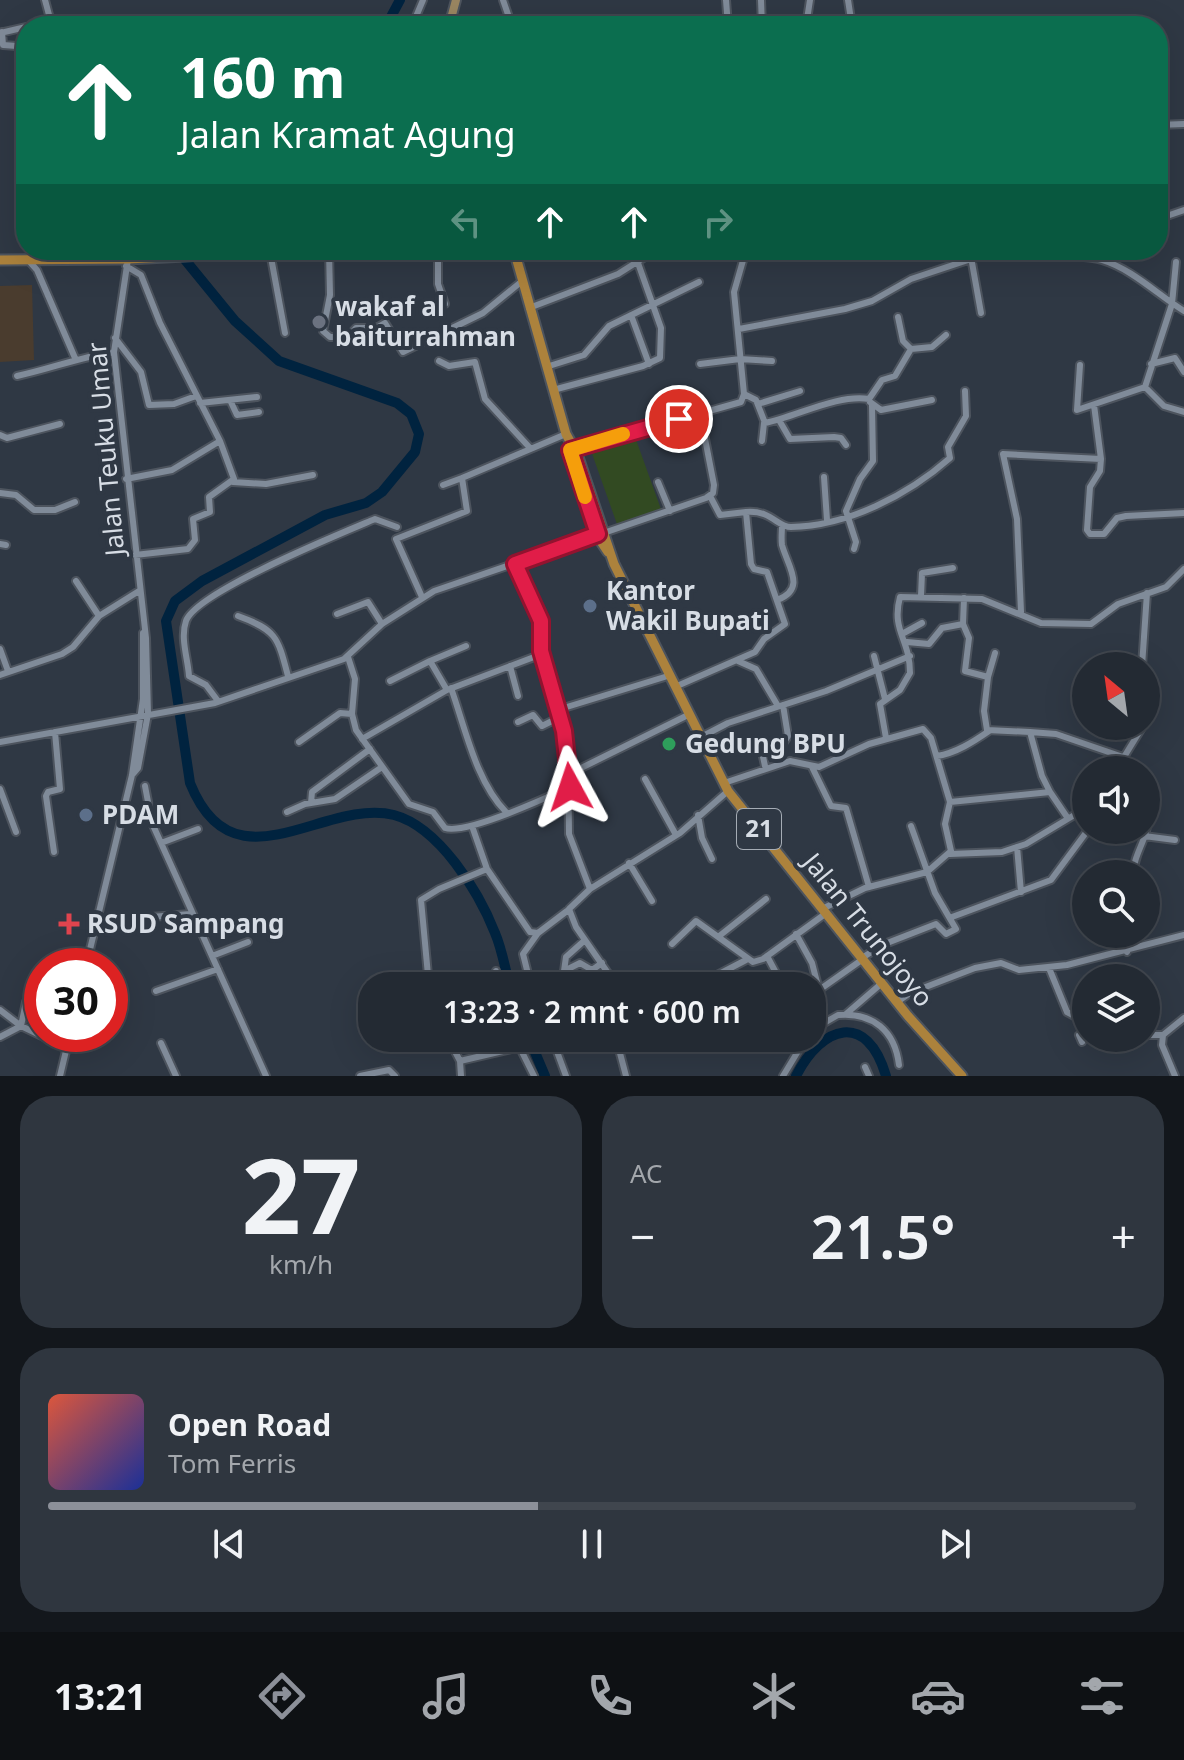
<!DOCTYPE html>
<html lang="id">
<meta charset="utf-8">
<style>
:root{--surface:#232a33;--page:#2f363f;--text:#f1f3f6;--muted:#a3a7ac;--line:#40464e;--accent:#8c9099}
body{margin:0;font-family:"Noto Sans",sans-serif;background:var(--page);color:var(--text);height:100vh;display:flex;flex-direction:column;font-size:30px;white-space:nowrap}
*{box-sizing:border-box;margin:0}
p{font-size:26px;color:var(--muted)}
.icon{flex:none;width:44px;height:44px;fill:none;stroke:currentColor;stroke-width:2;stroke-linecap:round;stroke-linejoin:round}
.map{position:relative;height:1076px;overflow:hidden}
.details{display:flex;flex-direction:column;gap:20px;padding:20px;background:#13171c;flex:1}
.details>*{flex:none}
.hud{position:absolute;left:16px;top:16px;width:1152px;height:244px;border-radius:32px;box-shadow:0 8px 32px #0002,0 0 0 2px var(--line);background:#0b6e4f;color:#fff;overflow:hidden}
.needle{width:52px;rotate:331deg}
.controls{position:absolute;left:1072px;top:652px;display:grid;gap:16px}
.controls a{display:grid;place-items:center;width:88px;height:88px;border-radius:50%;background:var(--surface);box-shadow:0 8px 32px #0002,0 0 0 2px var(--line);font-size:40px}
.speed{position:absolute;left:24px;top:948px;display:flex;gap:16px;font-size:40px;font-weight:700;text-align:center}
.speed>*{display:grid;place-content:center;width:104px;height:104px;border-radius:50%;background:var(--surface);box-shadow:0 8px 32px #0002,0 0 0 2px var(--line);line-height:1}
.speed .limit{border:12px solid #d22;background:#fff;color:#111}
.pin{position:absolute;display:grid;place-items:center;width:68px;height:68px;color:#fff;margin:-34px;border:4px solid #fff;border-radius:50%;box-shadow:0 2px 8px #0007}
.me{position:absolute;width:88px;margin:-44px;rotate:355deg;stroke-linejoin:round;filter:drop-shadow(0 0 6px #0008)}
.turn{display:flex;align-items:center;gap:28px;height:168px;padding:0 32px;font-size:36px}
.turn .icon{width:104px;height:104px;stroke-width:2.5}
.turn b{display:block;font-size:56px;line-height:68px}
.lanes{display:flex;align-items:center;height:76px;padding:0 32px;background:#0003;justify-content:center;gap:40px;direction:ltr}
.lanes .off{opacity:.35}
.big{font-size:60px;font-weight:600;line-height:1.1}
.details .card{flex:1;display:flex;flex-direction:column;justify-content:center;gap:12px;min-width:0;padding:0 28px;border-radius:32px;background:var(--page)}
.details .dial{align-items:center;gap:0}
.dial b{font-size:104px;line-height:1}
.song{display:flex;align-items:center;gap:24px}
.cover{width:96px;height:96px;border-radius:12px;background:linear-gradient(135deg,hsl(10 70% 55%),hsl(230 70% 35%))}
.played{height:8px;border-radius:4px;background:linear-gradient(90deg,var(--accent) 45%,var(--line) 45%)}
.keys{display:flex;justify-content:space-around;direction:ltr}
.heat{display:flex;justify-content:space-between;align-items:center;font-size:44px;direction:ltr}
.details .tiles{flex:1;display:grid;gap:20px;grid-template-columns:1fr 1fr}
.card:last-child{grid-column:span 2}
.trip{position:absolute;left:358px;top:972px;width:468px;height:80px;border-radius:32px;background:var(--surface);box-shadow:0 8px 32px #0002,0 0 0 2px var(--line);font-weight:600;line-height:80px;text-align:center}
.dock{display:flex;height:128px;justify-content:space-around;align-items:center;background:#0e1114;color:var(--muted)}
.dock .icon{width:56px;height:56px}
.dock .on{color:var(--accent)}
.dock b{font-size:36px;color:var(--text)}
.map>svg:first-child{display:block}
</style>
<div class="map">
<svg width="1184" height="1076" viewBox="0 0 1184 1076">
<rect width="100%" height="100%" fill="#2f3844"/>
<path fill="#4a3c2e" d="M32 285 34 360 0 362V286Z"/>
<path fill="#324a22" d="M634 434 662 512 618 527 590 448Z"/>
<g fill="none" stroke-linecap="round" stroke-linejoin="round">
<path stroke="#00233f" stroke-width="10" d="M386 26 400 0
M177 250 235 321 279 361 397 403 411 414 419 434 415 452 382 492 366 503 325 515 202 581 175 601 166 621 190 783C234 893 324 797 394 815 439 827 479 892 495 933 502 949 505 969 510 986
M529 1038 545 1076
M796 1076C822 1025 867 1011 886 1076"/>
<defs>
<path id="minor" d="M45 0 52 26
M503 0 512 26
M726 0 728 26
M761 0 762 26
M848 0 852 26
M30 26 49 19
M412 26 423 0
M806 26 810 0
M2 32 3 45 17 46 26 53
M0 33 26 27
M1158 125 1184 124
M1158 219 1184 210
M329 250 330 295 323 331 330 337H348L356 328H376L385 323 403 352 483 313 521 282
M438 250V284L445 304
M1033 250C1056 261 1080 253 1102 260 1132 269 1158 295 1184 311
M270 252 285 333
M971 257 981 313
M128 259 114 352 146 638 148 714 138 768 132 775
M1102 259 1119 250
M29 261 37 270 75 358
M126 266 141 275 160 323 220 441 234 479 209 497 210 512 193 519 195 540 188 549 135 555
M529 308 618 274 656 250
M631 315 649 364
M898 317 903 341 911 349
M739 329 845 309 872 301 911 279 998 250
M115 338 141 372 149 405 174 404 196 396
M439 361 449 366 475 362 485 399 530 448
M700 364 740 359 772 361
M1151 364 1175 358 1184 372
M1080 365 1077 410 1145 387
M546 367 584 355 609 326 699 282
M17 376C50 369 80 357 114 352
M1145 387 1172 304 1176 262
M1145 387 1164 406 1184 412
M553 390 643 366 660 358 661 328 638 263
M744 394 756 400 765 423C798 416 837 394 869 399
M869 399 882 380 895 376 911 349 932 347 946 335
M230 400 237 415 259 412
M870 402 881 410 932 400
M200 403 257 397
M758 404 800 391
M1094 405 1101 459 1100 471 1090 487 1087 530 1090 534H1104L1117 518 1126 516 1184 513
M779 420 790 439 834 437 841 438 846 445
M0 435 7 438 60 424
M762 441 764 423
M571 450 741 402 744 394 734 292 746 250
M824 477 827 520
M126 479 172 470 220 441
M233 482 266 484 313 475
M658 482 670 511
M443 485 462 478
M0 493 16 495 34 510H55L75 502
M746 512C772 510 777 527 791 527 848 526 908 495 950 458L948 447 966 416 965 391
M0 544 6 545
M854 549 856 542 846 511 860 479 873 461 872 405
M515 564 541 621V651L568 752 569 834 590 889
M76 581 99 616
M921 596 922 573 953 568
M422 597 396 539 467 511 462 478 566 434
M964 598 963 624 969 638 965 671 988 677 984 711 987 730 1030 732 1042 776 1050 792
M777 600C807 589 788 567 782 545 781 538 782 532 782 525
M1021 612 1017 519 1003 454 1101 459
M337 614 368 602 382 624
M238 616C277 630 278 638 288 676
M902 634 922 623
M907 642 929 644 942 628 963 624
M0 649 8 671
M874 656 885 699
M348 657 355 679 352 714 356 730 409 804 433 812 445 828C466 835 546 798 570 787
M738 661 756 669 778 706
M510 666 518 696
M1142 666 1147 593
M0 675 62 654 73 647 99 616 139 591
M988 677 995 653
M390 681 430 661
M1146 684 1150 696 1146 722
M677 686 755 652 764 639 785 624 767 572 754 569 751 564 746 512 720 515 710 496
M451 688C465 727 476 782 506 812
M447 690 430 661 466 646
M218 701 206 685 189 676C188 659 180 638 186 621 196 592 342 533 375 519L397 527
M557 710 671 675
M518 722 533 715 542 726 560 717
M1030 732 1056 734 1123 757
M701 737 728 723 826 691 910 656
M886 738 880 704 900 690 910 673C910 639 891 631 900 597L982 599 1041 623 1091 624 1118 604 1166 587 1184 569
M362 739 447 690 542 654
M0 742 215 703 344 659 382 624 434 591 706 498 713 493 714 485 700 413
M299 742 340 713 352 714
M937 756C956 753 973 742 989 731
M765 766 762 752 782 745 788 736 783 705
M812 767 831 806 846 808 869 887
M1116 770 1143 726
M569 774 690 714
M645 779 676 835
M724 783 790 761 819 767 869 744 923 729 931 738 950 802
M145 786 152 823 266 1076
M0 789 16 832
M950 802 1050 792 1067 817
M311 803 312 792 370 749
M287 812 305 804 335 799 382 767
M698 815 702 838 712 859
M472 826 487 869 530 932 538 933 567 911
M1144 836 1175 840
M161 843 198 829
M1017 847 1021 892
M54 852 46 796 48 792 60 789 55 732
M950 854 1002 852 1026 844 1086 808
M629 863 652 901
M1134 874C1132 854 1151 836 1146 818
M822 909 865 888 927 872 951 851 945 824 950 802
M952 917 1051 880 1088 830
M97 921 191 914
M796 934 812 963 819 990
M718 937 766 899
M585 940 566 957 564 971 580 963 592 970 602 963
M672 944 696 921 753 962 763 959 825 914
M1127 952 1136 934
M212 956 248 942
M767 956 783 986
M862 958 882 945 936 924 946 934 956 929 935 893 911 826
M86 966 132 775 143 699V633
M1049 968 1067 1012 1080 1019 1086 1029
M496 971 499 986
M429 986 421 900 439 889 487 869
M531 986 523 954 538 933
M617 986 576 927 569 909 590 889 680 833 728 791
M696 986 746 960
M156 991 218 969
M812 995 863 959
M897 1002 910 993 975 968 1001 963 1019 970 1067 965 1184 935
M0 1010 21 1026 67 1048
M846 1014 882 983
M812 1030 838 1015C873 1012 895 1031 899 1065
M1146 1035H1163L1184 1018
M1163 1035 1162 1045 1175 1076
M0 1037 21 1026 26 1002
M448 1038 460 1061 461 1076
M515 1038 534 1076
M552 1038 566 1076
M616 1038 626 1076
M645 1038H653
M1082 1042 1079 1035 1086 1031
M161 1043 176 1076
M460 1061 520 1047
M865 1067 869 1076
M60 1076 70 1034
M360 1076 389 1070 395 1076
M783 1076 806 1038"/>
<path id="major" d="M449 26 456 0"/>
<path id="highway" d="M514 250 566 434 577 454 614 564 728 791 908 1016 962 1076
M0 260 128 259 298 250
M570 443V456L600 540 608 552"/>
</defs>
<use href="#minor" stroke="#4d545e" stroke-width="10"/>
<use href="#major" stroke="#4d545e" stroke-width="12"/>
<use href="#highway" stroke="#4d545e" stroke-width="13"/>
<use href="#minor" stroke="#808b99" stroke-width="6"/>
<use href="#major" stroke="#9a8661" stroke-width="8"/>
<use href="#highway" stroke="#ac823c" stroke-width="9"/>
</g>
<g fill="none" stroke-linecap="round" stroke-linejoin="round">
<defs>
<path id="route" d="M570 787 564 731 541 651V621L515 564 598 534 570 450 679 419"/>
</defs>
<use href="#route" stroke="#92132f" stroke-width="20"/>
<use href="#route" stroke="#e11d48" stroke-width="14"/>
<path stroke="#f59e0b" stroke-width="14" d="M585 497 570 450 623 434"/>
</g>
<circle fill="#6b7280" stroke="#2f3844" stroke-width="3" cx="319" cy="322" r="8"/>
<g fill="#5c6f8a" stroke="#2f3844" stroke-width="3">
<circle cx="590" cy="606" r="8"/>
<circle cx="86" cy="815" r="8"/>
</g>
<circle fill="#2e9e5b" stroke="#2f3844" stroke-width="3" cx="669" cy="744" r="8"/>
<path fill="#e0444e" stroke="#2f3844" stroke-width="3" d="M65 912h8v8h8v8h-8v8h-8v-8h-8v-8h8z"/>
<g text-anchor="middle" stroke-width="8" stroke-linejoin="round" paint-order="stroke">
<rect fill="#2f3844" stroke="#a5acb5" stroke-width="2" x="737" y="809" width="44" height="40" rx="6"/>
<g font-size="24" font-weight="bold" fill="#d7dde5">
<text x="759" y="837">21</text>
</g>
<g font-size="26" font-weight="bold" fill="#d7dde5" stroke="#2f3844" text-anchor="start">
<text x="335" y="316">wakaf al<tspan x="335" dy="30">baiturrahman</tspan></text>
<text x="606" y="600">Kantor<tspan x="606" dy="30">Wakil Bupati</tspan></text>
<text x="685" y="753">Gedung BPU</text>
<text x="102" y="824">PDAM</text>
<text x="87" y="933">RSUD Sampang</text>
</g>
<g font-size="26" fill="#d7dde5" stroke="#2f3844">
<text transform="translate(106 449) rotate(-95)" y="9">Jalan Teuku Umar</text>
<text transform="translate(868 930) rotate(51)" y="9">Jalan Trunojoyo</text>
</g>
</g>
</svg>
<div class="controls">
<a><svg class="needle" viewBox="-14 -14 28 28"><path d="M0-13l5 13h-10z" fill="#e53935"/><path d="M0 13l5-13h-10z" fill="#a3a7ac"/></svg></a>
<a><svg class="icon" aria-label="sound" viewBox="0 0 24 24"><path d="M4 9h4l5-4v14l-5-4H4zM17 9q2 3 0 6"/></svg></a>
<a><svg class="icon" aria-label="search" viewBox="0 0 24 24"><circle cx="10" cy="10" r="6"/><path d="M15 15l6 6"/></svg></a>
<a><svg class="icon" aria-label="layers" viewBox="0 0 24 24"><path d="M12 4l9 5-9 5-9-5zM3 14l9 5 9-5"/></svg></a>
</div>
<div class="speed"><div class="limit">30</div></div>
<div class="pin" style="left:679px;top:419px;background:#d93025"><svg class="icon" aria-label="arrive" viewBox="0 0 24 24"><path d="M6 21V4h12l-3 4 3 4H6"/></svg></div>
<svg class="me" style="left:570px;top:787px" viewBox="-20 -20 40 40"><path d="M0-17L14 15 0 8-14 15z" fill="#e11d48" stroke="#fff" stroke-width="4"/></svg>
<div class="trip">13:23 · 2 mnt · 600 m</div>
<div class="hud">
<div class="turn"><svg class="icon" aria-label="ahead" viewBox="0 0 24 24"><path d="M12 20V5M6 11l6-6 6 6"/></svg><div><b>160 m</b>Jalan Kramat Agung</div></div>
<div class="lanes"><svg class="icon off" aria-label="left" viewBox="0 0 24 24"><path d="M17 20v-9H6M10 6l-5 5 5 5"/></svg><svg class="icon" aria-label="ahead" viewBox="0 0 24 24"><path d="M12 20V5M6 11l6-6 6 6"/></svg><svg class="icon" aria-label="ahead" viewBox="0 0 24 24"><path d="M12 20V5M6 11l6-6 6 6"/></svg><svg class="icon off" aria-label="right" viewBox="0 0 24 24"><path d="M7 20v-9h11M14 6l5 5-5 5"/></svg></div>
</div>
</div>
<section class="details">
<div class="tiles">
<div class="card dial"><b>27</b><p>km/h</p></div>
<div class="card"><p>AC</p>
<div class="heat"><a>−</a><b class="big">21.5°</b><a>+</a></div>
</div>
<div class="card">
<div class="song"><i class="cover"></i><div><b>Open Road</b><p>Tom Ferris</p></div></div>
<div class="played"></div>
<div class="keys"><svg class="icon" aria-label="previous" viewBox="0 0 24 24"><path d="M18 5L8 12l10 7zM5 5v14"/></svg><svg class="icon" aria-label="pause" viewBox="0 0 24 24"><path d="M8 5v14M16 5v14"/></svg><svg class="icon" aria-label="next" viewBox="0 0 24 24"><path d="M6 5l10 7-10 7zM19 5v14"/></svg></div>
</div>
</div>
</section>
<nav class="dock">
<b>13:21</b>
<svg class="icon on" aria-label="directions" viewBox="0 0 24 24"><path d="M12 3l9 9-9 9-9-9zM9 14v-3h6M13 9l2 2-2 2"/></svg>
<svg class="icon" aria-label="music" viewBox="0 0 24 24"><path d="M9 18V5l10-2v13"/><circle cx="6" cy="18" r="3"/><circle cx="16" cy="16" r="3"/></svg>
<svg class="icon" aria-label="phone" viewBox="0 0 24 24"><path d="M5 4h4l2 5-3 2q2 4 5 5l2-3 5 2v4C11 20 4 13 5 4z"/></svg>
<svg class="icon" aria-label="climate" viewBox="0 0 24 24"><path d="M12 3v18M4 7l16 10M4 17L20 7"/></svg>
<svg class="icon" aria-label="car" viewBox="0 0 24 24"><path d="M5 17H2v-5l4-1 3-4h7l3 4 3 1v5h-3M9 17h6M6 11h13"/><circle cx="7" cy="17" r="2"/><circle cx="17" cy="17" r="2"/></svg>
<svg class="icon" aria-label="filters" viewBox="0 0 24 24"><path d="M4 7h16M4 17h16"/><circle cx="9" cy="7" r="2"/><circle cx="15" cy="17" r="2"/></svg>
</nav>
